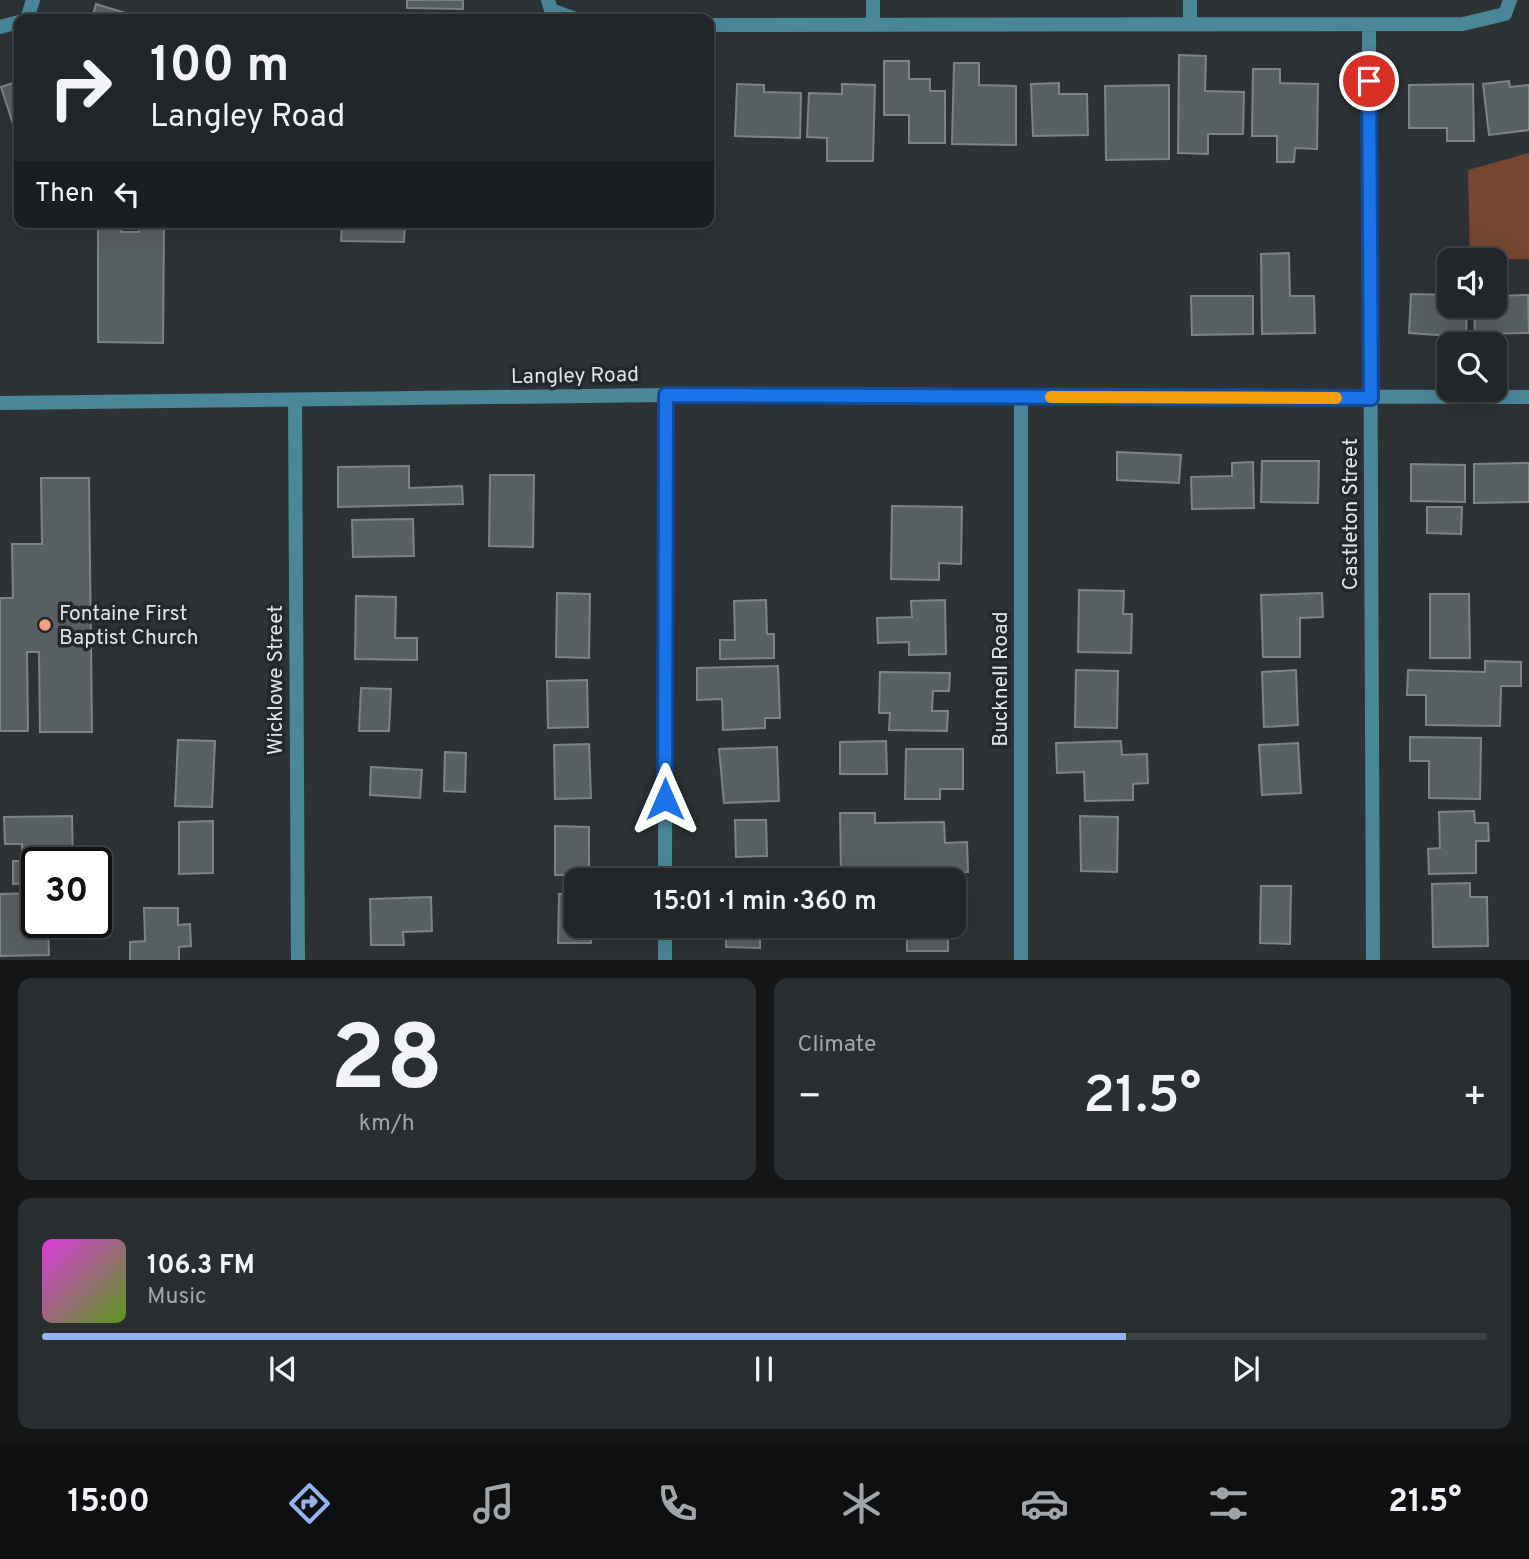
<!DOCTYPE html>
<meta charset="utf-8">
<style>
:root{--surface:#222628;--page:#2a2e30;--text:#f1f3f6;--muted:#a2a5a8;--line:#3f4345;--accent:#95b2f1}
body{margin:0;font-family:Overpass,sans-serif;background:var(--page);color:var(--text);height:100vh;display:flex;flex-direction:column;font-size:26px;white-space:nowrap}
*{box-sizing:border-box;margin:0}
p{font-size:23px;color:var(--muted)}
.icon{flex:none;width:38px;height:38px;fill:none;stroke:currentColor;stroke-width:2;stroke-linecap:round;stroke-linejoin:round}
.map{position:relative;height:960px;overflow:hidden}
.details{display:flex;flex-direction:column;gap:18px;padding:18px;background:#131516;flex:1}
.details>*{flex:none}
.hud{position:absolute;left:14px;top:14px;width:700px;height:214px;border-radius:14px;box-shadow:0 7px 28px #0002,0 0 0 2px var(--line);background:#222628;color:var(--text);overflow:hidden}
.fabs{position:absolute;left:1437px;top:248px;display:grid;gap:14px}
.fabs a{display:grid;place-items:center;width:70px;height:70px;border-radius:14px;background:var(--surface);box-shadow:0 7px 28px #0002,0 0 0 2px var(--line);font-size:35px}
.speed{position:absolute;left:21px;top:847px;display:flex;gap:14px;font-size:35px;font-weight:700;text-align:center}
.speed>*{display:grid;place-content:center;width:91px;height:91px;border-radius:50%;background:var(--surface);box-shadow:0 7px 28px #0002,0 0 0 2px var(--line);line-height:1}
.speed .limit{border:4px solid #111;border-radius:10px;background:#fff;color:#111}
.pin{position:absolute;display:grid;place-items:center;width:60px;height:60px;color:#fff;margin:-30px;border:4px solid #fff;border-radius:50%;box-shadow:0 2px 7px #0007}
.me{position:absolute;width:77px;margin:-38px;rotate:0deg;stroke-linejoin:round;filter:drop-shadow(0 0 5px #0008)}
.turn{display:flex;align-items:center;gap:24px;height:147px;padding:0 21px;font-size:32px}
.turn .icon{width:91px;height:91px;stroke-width:2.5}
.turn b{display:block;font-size:49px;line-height:60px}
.then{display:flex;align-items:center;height:66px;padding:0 21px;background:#0003;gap:14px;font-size:26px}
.big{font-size:52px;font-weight:600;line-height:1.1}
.details .tile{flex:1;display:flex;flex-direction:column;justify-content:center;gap:10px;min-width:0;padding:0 24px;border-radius:14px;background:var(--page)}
.details .dial{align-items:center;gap:0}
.dial b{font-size:91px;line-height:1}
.song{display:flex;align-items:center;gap:21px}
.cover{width:84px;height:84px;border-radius:10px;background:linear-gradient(135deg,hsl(300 70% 55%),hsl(90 70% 35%))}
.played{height:7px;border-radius:4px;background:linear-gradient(90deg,var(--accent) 75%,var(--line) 75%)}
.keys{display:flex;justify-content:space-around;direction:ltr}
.heat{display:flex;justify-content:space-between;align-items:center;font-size:38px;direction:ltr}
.details .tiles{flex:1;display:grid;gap:18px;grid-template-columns:1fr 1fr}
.tile:last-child{grid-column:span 2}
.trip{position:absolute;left:564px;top:868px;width:402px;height:70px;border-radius:14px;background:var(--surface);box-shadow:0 7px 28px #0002,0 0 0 2px var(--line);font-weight:600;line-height:70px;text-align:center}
.tab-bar{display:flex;height:112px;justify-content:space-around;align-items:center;background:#0e0f10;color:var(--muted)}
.tab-bar .icon{width:49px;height:49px}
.tab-bar .active{color:var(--accent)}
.tab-bar b{font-size:32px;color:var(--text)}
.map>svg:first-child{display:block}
</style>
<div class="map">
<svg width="1529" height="961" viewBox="0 0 1529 961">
<rect width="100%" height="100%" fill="#2d3335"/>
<path fill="#754730" d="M1529 153V259H1470L1468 170Z"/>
<path fill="#596062" stroke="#7c8486" stroke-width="2" d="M407 0H463V9L407 8Z
M96 4 145 19H92Z
M1179 55 1206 56 1205 91 1244 92 1243 134H1208V154L1178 153Z
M884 61H909V79H930V91H945V143H909V115H884Z
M954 63H979V85L1016 86V145L952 144Z
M1253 69H1280V83L1318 84 1317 149 1295 148 1294 162H1277V136H1252Z
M19 81V135L17 136 1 87Z
M1509 81 1510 87 1529 85V130L1489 135 1483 84Z
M1059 83V94H1087L1088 135 1033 136 1031 84Z
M737 84 764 85V92L801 93 800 138 735 136Z
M842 84 875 85 873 161H827V138L807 137 809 93 842 94Z
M1473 84 1474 141H1447V128H1409V85Z
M1169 85V159L1106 160 1105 86Z
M709 87H713L712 145H709Z
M98 222H121V232H139V222H164L163 343 98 342Z
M342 222H405L404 242 341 241Z
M409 222H455V228L409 229Z
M1289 253 1290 296H1314L1315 333 1262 334 1261 254Z
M1411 294 1449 295V306H1467L1466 337 1409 333Z
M1528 295 1529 333 1475 334 1474 306H1494V296Z
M1191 296H1253V334L1192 335Z
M1117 452 1181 455 1179 483 1117 480Z
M1262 461H1319L1318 503 1261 502Z
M1253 462 1254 508 1192 509 1191 477 1232 476V463Z
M1529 463V502L1474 503V464Z
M1411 464 1465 465V502L1411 501Z
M409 466V488L462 486 463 504 338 507V467Z
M490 475H534L533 547 489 546Z
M41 478H89L92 732H40L39 652H27L28 731H0V598H13L12 544H42Z
M892 506 962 507 961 564 939 563V580L891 579Z
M1427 507H1462L1461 534 1427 533Z
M413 519 414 556 353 557 352 520Z
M1079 590 1124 591 1123 614H1132L1131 653 1078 652Z
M557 593 590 594 589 658 556 657Z
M1322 593 1323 617 1300 618V657H1263L1261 595Z
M1430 594H1469L1470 658H1430Z
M356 596 396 597 395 638H417V660L355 659Z
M766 600 767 634H774V658L720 659V640H735L734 601Z
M945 600 946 654 909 655V642L878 643 877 618 912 617 911 601Z
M1485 661 1521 662V686H1501L1500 726 1426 725V695H1407L1408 670 1485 672Z
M778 666 780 718H765V728L723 730 722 699 697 700V668Z
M1076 670 1118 671 1117 728 1075 727Z
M1296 670 1298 725 1264 727 1262 672Z
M880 672 950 673 949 691H933L932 711H948L947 731 889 730 890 713H879Z
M587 680 588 727 548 728 547 681Z
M361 688 391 689 389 731H359Z
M1410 737 1481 738 1480 799 1429 798V761H1410Z
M178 740 215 741 212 807 175 806Z
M886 741 887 774H840V742Z
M1121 741 1122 755 1147 754 1148 783 1133 784V800L1085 801 1084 772 1057 773 1056 743Z
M1298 743 1301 793 1262 795 1259 745Z
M589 744 591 798 555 799 554 745Z
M777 747 779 801 724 803 719 749Z
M906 749H963V789H940V799H905Z
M445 752 466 753 465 792 444 791Z
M371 767 422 770 420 798 370 795Z
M1474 811 1475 823H1488L1489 841H1476V873L1429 874 1428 849 1440 848 1439 812Z
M840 813H875V823L944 822 945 843 967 842 968 872 879 874 880 880H841Z
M72 816 73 863H37V883L13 884V861H22V844H5L4 817Z
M1080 816 1118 817 1117 872 1081 871Z
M735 820H766L767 856 736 857Z
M213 821V873L179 874V822Z
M555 826 589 827V875H555Z
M1470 883V897H1487L1488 946 1433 947 1432 884Z
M1261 886H1291L1290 944 1260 943Z
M34 893V920L48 922 49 955 0 956V894Z
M559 894H576V926H592L591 943H558Z
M431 897 432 931 403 932 404 945H371L370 899Z
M144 908H178V925L190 924 191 946 179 947V961H130V942L145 941Z
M726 926H760V948L726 947Z
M907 926H933V931H948V951H907Z"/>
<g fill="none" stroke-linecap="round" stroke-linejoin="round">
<path stroke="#498799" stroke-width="14" d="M548 0 551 10 576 19
M27 19 33 0
M1190 22V0
M709 25 1463 24 1505 14 1510 0
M873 25V0
M1369 26 1373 961
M0 27 19 22
M1021 397V961
M295 400 298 961
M665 880 666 395
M665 961V926"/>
<path stroke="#498799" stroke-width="14" d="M0 403 666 395 1529 397"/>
</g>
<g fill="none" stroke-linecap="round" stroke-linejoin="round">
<defs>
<path id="route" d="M665 799 666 395 1371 398 1369 81"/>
</defs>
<use href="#route" stroke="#114b97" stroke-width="18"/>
<use href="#route" stroke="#1a73e8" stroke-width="12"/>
<path stroke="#f59e0b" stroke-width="12" d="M1051 397 1336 398"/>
</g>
<circle fill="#f1a27b" stroke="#23292b" stroke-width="2.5" cx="45" cy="625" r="7"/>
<g text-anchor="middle" stroke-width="7" stroke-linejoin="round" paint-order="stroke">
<g font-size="21" fill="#e0e4e5" stroke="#23292b">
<text transform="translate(575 375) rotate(-1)" y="7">Langley Road</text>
<text transform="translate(1350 514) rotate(-90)" y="7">Castleton Street</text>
<text transform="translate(1000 679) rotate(-90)" y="7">Bucknell Road</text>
<text transform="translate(275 680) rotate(-90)" y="7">Wicklowe Street</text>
</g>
<g font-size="21" fill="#e0e4e5" stroke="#23292b" text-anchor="start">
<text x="59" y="620">Fontaine First<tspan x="59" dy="24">Baptist Church</tspan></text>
</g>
</g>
</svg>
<div class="fabs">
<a><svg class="icon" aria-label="sound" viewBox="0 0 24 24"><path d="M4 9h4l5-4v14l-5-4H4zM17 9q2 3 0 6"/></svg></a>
<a><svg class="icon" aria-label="search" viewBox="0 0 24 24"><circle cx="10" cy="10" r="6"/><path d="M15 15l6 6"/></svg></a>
</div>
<div class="speed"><div class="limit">30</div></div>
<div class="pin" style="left:1369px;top:81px;background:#d93025"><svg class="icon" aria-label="arrive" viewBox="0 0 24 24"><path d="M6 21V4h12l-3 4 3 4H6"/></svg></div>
<svg class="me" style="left:665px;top:799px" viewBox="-20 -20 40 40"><path d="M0-17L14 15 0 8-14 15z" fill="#1a73e8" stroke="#fff" stroke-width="4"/></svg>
<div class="trip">15:01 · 1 min · 360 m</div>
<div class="hud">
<div class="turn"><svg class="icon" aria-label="right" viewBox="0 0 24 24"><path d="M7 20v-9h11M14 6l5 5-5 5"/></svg><div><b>100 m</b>Langley Road</div></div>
<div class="then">Then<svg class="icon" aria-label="left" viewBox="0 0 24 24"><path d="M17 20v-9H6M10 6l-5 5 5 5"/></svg></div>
</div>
</div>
<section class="details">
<div class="tiles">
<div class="tile dial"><b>28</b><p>km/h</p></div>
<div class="tile"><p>Climate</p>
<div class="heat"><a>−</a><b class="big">21.5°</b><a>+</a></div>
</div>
<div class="tile">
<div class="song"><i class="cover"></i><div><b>106.3 FM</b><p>Music</p></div></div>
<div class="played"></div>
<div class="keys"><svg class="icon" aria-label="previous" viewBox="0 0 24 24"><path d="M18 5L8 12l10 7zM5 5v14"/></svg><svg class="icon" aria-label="pause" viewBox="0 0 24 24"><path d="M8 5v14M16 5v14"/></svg><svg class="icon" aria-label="next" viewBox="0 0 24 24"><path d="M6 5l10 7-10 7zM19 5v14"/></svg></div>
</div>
</div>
</section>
<nav class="tab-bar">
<b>15:00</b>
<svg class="icon active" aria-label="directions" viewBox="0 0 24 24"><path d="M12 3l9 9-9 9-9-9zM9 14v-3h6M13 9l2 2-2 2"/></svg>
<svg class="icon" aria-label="music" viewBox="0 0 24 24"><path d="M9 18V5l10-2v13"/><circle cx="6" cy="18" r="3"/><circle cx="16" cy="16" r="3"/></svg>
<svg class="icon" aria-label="phone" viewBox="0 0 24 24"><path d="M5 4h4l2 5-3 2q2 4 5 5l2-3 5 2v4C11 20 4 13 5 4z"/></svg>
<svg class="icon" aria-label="climate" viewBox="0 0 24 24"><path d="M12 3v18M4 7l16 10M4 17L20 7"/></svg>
<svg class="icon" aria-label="car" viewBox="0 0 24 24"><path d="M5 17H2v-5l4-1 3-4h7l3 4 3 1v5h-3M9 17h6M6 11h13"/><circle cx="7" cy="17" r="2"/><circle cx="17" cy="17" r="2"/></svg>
<svg class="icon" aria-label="filters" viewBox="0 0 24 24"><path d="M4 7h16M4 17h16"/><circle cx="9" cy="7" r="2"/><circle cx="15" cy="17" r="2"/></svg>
<b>21.5°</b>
</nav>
